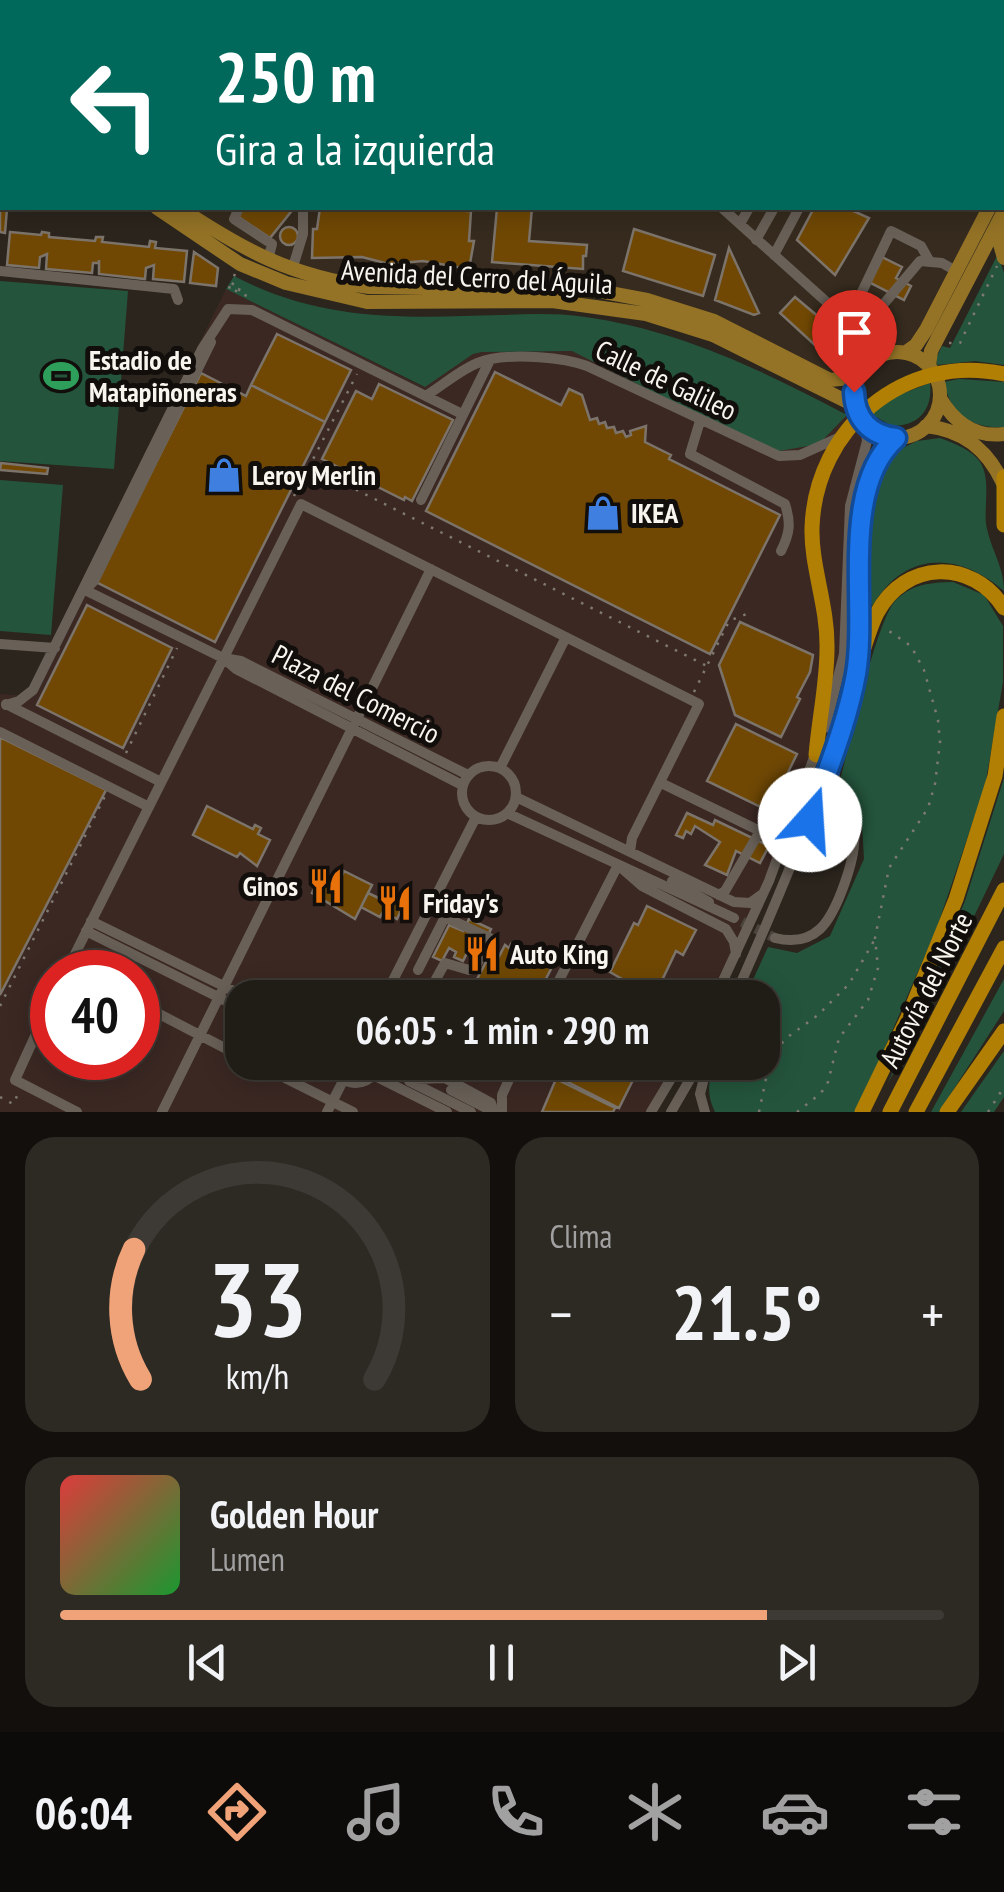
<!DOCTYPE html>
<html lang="es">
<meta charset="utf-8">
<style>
:root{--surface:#201c16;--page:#2d2923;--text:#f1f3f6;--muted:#a2a1a1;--line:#3d3a35;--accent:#f0a378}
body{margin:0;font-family:"PT Sans Narrow",sans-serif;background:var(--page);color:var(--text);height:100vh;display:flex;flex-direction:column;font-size:38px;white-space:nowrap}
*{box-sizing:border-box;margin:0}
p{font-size:32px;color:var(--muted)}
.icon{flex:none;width:55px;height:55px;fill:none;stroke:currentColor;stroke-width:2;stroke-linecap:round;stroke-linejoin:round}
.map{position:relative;height:1112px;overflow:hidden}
.sheet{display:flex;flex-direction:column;gap:25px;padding:25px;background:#120f0c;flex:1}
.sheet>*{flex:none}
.guide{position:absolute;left:0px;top:0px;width:1005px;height:210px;box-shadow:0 5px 25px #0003,0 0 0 2px var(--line);background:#00695c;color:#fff;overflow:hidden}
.speed{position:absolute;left:30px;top:950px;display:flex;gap:20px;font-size:50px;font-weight:700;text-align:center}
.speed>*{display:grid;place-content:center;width:130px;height:130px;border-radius:50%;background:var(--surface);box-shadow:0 5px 25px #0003,0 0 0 2px var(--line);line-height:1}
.speed .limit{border:15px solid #d22;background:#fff;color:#111}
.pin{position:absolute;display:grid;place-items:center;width:85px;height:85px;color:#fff;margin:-102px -42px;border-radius:50% 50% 50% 0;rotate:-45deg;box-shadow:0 0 10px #0007}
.pin .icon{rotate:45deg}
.me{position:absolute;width:110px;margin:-55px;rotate:19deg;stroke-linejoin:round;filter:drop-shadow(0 0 8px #0008)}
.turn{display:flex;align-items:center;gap:35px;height:210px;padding:0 50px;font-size:45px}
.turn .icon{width:130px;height:130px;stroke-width:2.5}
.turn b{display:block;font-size:70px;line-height:85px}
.big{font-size:75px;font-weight:600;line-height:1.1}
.sheet .tile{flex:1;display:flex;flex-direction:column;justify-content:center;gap:15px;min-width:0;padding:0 35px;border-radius:30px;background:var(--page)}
.sheet .dial{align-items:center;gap:0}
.dial svg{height:260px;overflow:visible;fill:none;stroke:var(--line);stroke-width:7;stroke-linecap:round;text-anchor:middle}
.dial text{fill:var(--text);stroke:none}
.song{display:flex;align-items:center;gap:30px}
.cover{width:120px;height:120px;border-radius:15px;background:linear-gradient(135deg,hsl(0 70% 55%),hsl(130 70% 35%))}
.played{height:10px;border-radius:5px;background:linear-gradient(90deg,var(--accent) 80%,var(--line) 80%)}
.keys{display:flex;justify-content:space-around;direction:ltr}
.heat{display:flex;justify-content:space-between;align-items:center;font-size:55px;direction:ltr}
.sheet .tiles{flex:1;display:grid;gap:25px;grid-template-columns:1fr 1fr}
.tile:last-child{grid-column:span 2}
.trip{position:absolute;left:225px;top:980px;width:555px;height:100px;border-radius:30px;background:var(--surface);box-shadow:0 5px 25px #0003,0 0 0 2px var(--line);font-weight:600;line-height:100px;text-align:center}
.tabs{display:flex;height:160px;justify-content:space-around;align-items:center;background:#0d0b09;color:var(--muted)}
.tabs .icon{width:70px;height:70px}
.tabs .active{color:var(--accent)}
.tabs b{font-size:45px;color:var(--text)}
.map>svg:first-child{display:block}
</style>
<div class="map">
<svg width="1004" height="1112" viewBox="0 0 1004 1112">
<rect width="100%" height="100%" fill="#2b251d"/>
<path fill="#3b2823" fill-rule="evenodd" d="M226 289 424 387 473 354 482 352 572 351 819 444 856 406 865 425 850 506 844 654 769 881 715 997 242 998V1062L681 1063 650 1112H0V694L18 695 30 686ZM52 972H138V1058H52Z"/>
<path fill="#362b1e" d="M0 0H1004V179L1003 182 1002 2H2V95Z
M180 208H989L905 353H889L877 358 850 380H830L647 300 369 287 292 270Z"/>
<path fill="#24553c" d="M998 254 1004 273V365L975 361 937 365 936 358 942 346 950 348Z
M234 276C322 322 405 318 501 315 529 314 557 313 585 317 679 330 764 371 847 415L819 444 779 451 703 417 572 351 482 352 473 354 425 387 226 289Z
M0 281 128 291 114 469 0 461Z
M959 379 1004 382V427C972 429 950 414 944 382Z
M930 383C933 409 919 426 892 426L871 414 899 395Z
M940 438C954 443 972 450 980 462 991 479 984 505 986 524 990 548 1004 566 1004 591 959 552 906 550 873 605L866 603 868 525 884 457 917 441Z
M0 480 63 485 51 635 0 631Z
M953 582 984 595 1003 626V682L985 786 936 930 857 1112H715C706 1094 708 1080 716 1063L762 1062V998L745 997 768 947 797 953 830 936 864 859 862 825 839 784C849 748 876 620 896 600 914 583 930 583 953 582Z
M1004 778V854L929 1010 888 1083 965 901Z
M1004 979V1011L939 1112H931Z
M1004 1051V1097L994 1112H961Z"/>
<path fill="#704804" stroke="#7c746b" stroke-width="2.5" d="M279 0H449L439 2Z
M0 123 2 208H14L7 209 5 233 0 232Z
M244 208H294L270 238 237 216Z
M320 208H467V211H471L469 241H474L469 269 423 261 389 264 362 257 312 258 313 229H317Z
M497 208H532L529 241 587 245 586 256H583V269L492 262Z
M814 208H847L869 218 835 275 797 240Z
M280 236a9 9 0 1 1 18 0a9 9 0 1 1-18 0Z
M634 229 715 255 703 296 623 271Z
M10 232 41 235 42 232 49 233V237L95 241 96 237H103L102 242 149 247 150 241 156 242 155 248 187 251 184 282 153 279 154 265 146 268 145 279 99 274V260V263H93L92 273 46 269 47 254 40 257 39 268 7 265Z
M729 248 759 313 754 315 715 300Z
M194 252 218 268 216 286 190 283Z
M882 257 902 267 896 278 911 286 904 300 865 280Z
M795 297 833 329 817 347 780 313Z
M277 334 351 370 325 422 251 385Z
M495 372 561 405 569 389 582 395 590 420 597 418 599 424 605 422 607 428 614 427 616 433 623 431 626 437 631 435 630 431 646 426 645 442 671 455 669 459 780 515 710 654 426 511Z
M201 373 246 396 251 385 325 422 215 642 96 582Z
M379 384 453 420 412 501 405 497 404 500 322 459 356 391 372 399Z
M1 463 48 468 47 474 0 470Z
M87 605 172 648 123 748 37 705Z
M740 622 813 655 810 672 797 697 800 699 781 737 735 715 719 665Z
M736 724 797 754 769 811 707 781Z
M0 737 106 790 0 995Z
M207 806 253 829 255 825 261 828 258 834 270 840 257 866 240 853 237 857 193 835Z
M687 813 713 825 715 820 769 846 760 863 736 851 727 875 705 865 720 842 695 826 691 834 686 831 683 838 676 835Z
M344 871 372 885 355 919 312 893 319 878 337 887Z
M368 893 387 902 389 896 404 904 397 919 383 912 380 917 361 907Z
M647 906 696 930 683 955 676 951 655 995 642 988 641 990 610 972 634 923 638 925Z
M469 919 491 929 477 958 467 953 463 961 454 957 456 952 449 948 442 961 433 957 449 925 463 931Z
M511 944 539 957 536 961 551 969 536 998 511 985 505 997 475 983 486 962 494 966 505 945 509 948Z
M565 1062H609L635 1076 619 1108 558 1077Z
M556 1079 615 1108 613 1112H542Z"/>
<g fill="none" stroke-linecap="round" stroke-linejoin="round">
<path stroke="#4a443c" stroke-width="10" stroke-dasharray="10 5" stroke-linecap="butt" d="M742 922 775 938"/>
<path stroke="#7f7972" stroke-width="2.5" stroke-dasharray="2.5 8" stroke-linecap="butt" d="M235 274 231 283 240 287 239 290 228 287 251 298
M949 343H960L997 266
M309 466 707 666
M294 496 357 374
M694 692 729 621 749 613
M126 753 177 648
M0 1006 105 796
M0 1097 13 1104 19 1092
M759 1112 770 1060 785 1039 818 1015 849 984 875 939
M797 1112 821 1093 828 1082 839 1038 868 1000 878 968 875 938 889 868 928 808 935 784 940 742 938 720 924 670 911 646 886 629
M988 1112 1004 1087"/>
<path stroke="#696158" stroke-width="10" d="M23 0V2
M521 0 523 2
M831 0 836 2
M782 2 783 0
M856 2 858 0
M963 2 965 0
M1002 92 1004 93
M239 208 234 219 272 244 268 260
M722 208 860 332 889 353
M740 224 749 208
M756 240 774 208
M774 255 799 208
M292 270 303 234V208
M0 271 174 289 178 300
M883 307 861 294 891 231 921 246 930 262
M860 332 920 261 942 263 956 271
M863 337 868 351 869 364
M427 395C446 383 468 363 491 359 517 354 562 357 587 366L779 456 800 455 840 437
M700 421 690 454 785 504C791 523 790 533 781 551
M421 500 490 360
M86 589 94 581 211 342
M85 590 223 658 236 669 462 785
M0 644 55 648
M859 649C863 587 844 485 896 438
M223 658 241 661 468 775
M6 704 161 782
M6 705 19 701 33 690 202 349 228 309 252 310 462 414
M825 728 844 654 850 506 867 441 865 425
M0 732 149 807
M462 793a27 27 0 1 1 54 0a27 27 0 1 1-54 0Z
M500 768 566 637
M661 783 760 831 800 786
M516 797 734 902 750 903 761 895
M507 813 734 918
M809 821 833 814 841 818 851 836
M672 881 709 902
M719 895 725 891 760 831
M91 921 248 998
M86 931 242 1009
M775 938C791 942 807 941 820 929 837 913 857 856 854 833 853 817 839 805 835 790 832 777 837 763 839 750
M418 970 445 917 490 938 476 966 469 970 445 963 436 979
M66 972 301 504 699 704 632 838 630 852
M384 998 476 817
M550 998 618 865 642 886 726 929 734 942 736 954
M715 998 769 881 817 749
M734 998C768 922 800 848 827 770 839 735 851 702 857 666
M52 999 15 1080 77 1112
M138 1003 242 1057
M253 1062 353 1112
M330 1062C339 1085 360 1090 377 1072
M382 1063 415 1079 445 1078 491 1103 494 1112
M375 1076 447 1112
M409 1081 471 1112
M451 1090 488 1109
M162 1112 431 569
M327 1112 343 1081
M502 1112V1095L517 1062
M651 1112 681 1062
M671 1112 700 1062
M705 1112 700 1094 708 1062"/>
<path stroke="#947326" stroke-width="14" d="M0 95H2
M0 109 2 110
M1002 182 1004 179
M157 208 240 264 286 283 367 302 552 301 646 314 713 335 856 406
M180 208C245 251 291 276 369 287L599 291 647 300 714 321 830 380 859 377
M1003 220 1000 244 1004 258
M854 395a43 43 0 1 1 86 0a43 43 0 1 1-86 0Z
M905 353 916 345 926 330 989 208
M929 366 931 351 1004 211
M940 398C954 422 975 438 1004 434
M926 426C963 430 987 449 1003 483"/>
<path stroke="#b07f04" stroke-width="15" d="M1004 477V525
M856 672C863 653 868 631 877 613 905 560 972 558 1004 608
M816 755C819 719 827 684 827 649 828 606 811 567 812 528 815 428 905 352 1004 374
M862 1112 908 1017 956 899 995 776 1004 716
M890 1112 1004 890
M916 1112 1004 948
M947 1112 1004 1031"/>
</g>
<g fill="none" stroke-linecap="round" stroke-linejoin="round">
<defs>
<path id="route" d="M810 820C826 773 847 724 856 674 868 605 839 489 896 438 869 435 855 418 854 392"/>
</defs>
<use href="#route" stroke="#114b97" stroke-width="25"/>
<use href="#route" stroke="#1a73e8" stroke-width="18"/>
</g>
<defs>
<symbol id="stadium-bare" viewBox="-9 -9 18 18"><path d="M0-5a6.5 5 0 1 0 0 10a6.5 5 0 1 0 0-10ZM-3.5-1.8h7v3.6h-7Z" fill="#2e9e5b" stroke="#110e0b" stroke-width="2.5" paint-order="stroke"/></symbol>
<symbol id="shop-bare" viewBox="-9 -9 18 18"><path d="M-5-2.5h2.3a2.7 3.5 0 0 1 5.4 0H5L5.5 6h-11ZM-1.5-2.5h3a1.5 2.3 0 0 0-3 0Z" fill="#3f7fe0" stroke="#110e0b" stroke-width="2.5" paint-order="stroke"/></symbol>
<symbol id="restaurant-bare" viewBox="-9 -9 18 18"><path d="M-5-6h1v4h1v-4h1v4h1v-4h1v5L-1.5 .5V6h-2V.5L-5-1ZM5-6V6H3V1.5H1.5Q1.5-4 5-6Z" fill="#e8710a" stroke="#110e0b" stroke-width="2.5" paint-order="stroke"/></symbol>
</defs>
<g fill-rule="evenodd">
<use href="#stadium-bare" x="36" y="351" width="50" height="50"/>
<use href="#shop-bare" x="199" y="450" width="50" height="50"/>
<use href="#shop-bare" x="578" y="488" width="50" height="50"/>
<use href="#restaurant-bare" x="301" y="861" width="50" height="50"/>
<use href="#restaurant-bare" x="370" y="878" width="50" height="50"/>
<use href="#restaurant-bare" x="457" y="929" width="50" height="50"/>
</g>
<g text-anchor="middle" stroke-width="10" stroke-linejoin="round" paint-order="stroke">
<g font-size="28" fill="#f8f4ee" stroke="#110e0b">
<text transform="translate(477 277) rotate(3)" y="10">Avenida del Cerro del Águila</text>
<text transform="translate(666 380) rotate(25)" y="10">Calle de Galileo</text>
<text transform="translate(356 694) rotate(27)" y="10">Plaza del Comercio</text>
<text transform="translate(926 990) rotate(-63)" y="10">Autovía del Norte</text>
</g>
<g font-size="28" font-weight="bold" fill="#f8f4ee" stroke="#110e0b" text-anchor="start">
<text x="89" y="370">Estadio de<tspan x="89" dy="32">Matapiñoneras</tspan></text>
<text x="252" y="485">Leroy Merlin</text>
<text x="631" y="523">IKEA</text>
<text x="298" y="896" text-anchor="end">Ginos</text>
<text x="423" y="913">Friday's</text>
<text x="510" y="964">Auto King</text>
</g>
</g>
</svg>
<div class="speed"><div class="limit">40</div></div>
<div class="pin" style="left:854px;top:392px;background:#d93025"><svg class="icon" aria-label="arrive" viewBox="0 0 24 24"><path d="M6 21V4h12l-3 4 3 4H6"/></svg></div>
<svg class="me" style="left:810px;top:820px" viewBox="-20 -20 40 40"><circle r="19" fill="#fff"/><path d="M0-13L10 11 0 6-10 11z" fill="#1a73e8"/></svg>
<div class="trip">06:05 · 1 min · 290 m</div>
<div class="guide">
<div class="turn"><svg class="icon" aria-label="left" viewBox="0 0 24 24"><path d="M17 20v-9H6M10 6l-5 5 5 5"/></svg><div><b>250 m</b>Gira a la izquierda</div></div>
</div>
</div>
<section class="sheet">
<div class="tiles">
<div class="tile dial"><svg viewBox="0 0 100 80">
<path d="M14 69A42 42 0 1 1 86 69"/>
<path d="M14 69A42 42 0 0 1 12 29" stroke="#f0a378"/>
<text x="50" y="56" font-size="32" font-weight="700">33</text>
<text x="50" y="72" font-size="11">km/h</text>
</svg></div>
<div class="tile"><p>Clima</p>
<div class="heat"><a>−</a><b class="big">21.5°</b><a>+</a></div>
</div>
<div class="tile">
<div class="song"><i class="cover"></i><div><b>Golden Hour</b><p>Lumen</p></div></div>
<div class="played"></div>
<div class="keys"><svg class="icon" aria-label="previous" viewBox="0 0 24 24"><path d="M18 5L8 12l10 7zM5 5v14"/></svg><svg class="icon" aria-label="pause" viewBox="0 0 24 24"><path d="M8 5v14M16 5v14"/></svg><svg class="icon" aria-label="next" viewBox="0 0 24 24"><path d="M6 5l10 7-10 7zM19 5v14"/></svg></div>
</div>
</div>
</section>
<nav class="tabs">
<b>06:04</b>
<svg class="icon active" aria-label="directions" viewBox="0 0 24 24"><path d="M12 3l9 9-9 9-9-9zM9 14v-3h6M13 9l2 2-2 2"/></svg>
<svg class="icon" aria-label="music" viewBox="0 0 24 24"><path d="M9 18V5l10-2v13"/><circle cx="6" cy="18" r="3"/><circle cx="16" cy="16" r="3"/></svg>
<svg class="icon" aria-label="phone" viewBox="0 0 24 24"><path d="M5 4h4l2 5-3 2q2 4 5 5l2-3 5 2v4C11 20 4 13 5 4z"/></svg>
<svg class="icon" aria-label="climate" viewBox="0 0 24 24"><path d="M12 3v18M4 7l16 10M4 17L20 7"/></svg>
<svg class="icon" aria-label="car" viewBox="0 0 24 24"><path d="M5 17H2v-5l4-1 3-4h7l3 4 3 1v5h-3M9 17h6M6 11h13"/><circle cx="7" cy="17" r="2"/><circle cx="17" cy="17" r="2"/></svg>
<svg class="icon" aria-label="filters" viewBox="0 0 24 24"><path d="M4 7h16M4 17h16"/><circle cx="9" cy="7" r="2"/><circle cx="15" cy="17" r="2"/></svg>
</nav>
